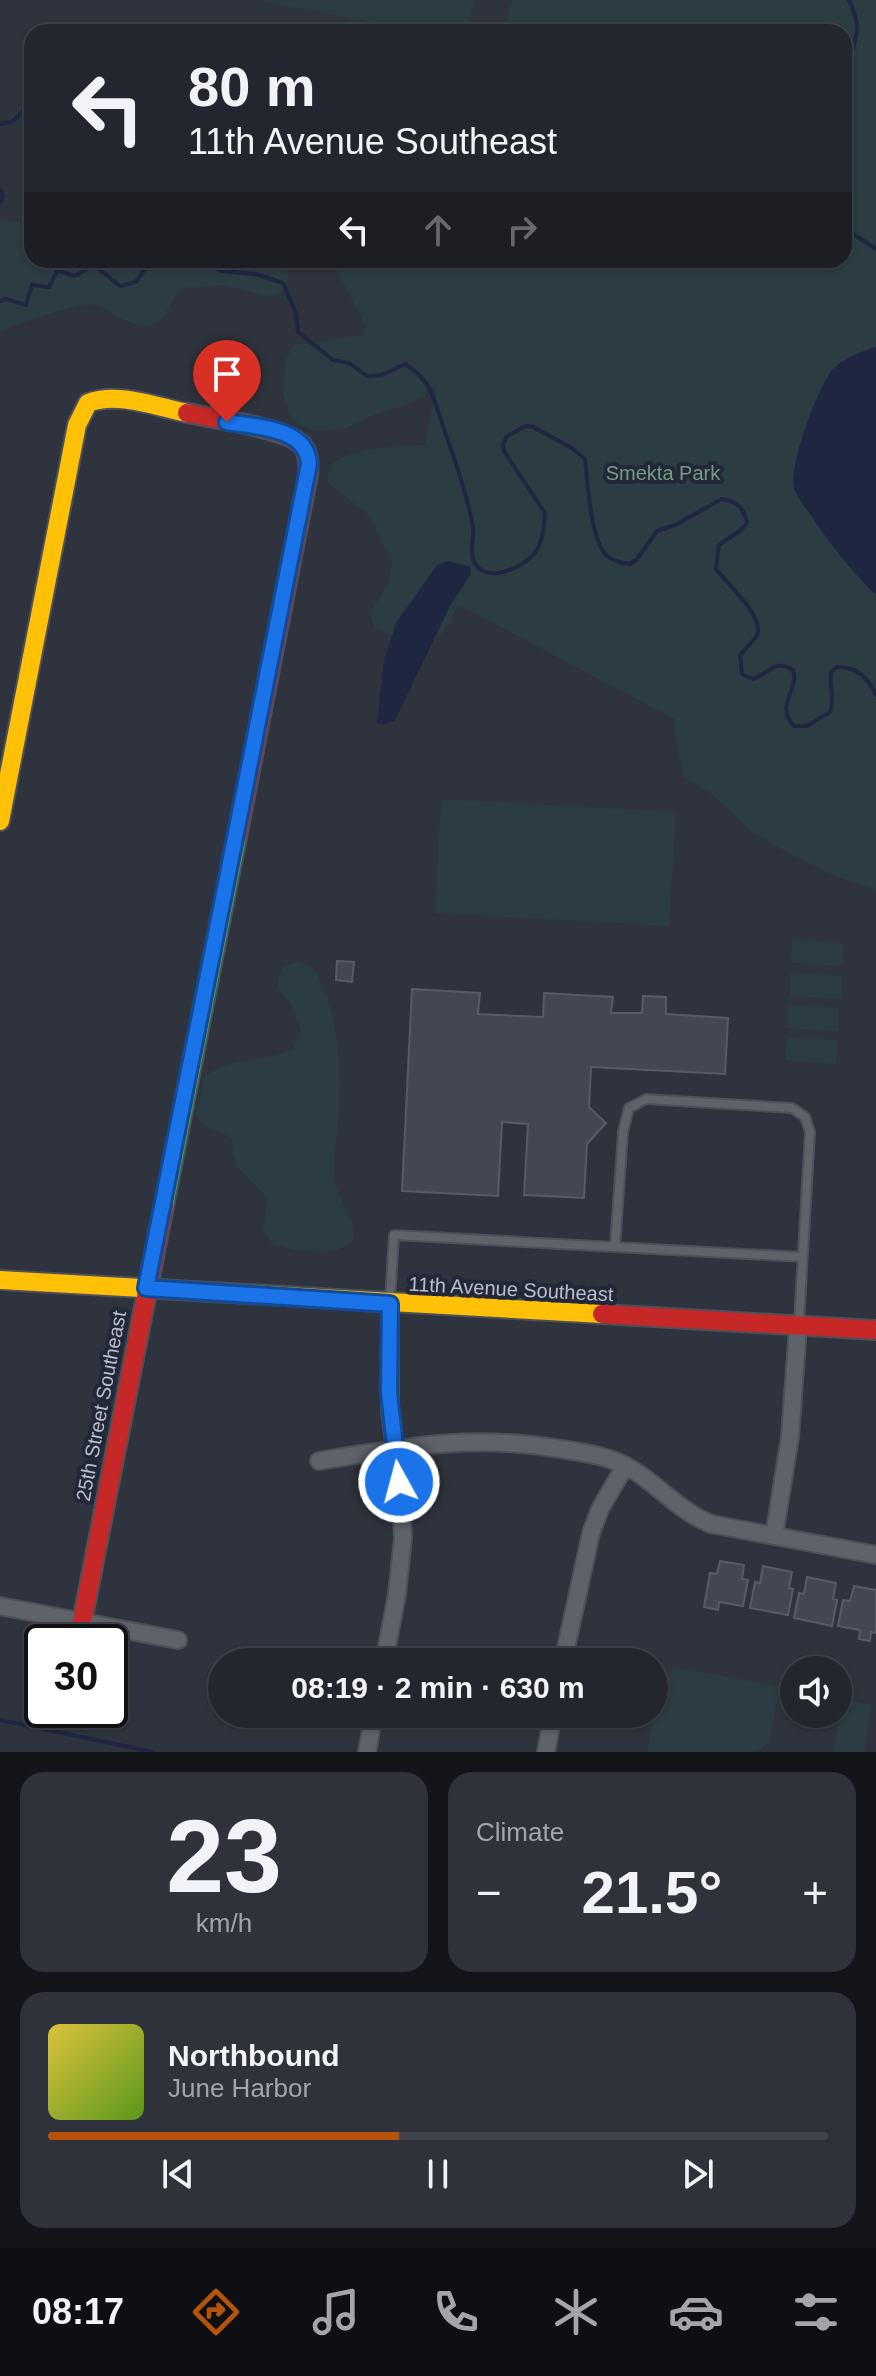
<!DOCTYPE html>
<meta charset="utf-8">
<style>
:root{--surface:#23262e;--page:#2f323a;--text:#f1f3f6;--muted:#a3a5aa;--line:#40434a;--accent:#b45309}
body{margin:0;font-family:Helvetica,sans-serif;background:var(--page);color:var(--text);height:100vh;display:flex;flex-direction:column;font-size:30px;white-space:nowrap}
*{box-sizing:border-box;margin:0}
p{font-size:26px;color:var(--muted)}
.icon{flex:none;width:44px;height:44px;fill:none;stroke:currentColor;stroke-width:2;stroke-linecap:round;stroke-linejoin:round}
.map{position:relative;height:1752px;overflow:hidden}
.drawer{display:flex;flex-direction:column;gap:20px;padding:20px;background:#131519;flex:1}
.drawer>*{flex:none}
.top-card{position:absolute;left:24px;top:24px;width:828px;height:244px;border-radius:24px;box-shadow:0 2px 6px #0004,0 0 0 2px var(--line);background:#23262e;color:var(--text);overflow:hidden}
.tools{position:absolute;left:780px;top:1656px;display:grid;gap:16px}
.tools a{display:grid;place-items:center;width:72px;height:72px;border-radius:50%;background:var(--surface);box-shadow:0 2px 6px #0004,0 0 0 2px var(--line);font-size:40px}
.speed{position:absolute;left:24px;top:1624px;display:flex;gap:16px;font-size:40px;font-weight:700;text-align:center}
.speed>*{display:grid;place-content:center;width:104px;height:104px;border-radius:50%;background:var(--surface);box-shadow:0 2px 6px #0004,0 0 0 2px var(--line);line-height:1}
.speed .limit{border:4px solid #111;border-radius:12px;background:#fff;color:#111}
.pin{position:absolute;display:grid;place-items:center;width:68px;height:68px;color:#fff;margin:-82px -34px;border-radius:50% 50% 50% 0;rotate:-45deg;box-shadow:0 0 8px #0007}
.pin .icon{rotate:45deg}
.me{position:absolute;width:88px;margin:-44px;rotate:353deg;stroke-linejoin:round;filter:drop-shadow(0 0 6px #0008)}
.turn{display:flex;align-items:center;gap:28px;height:168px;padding:0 32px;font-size:36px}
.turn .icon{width:104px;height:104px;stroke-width:2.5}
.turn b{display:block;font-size:56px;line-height:68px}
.lanes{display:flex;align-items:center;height:76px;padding:0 32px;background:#0003;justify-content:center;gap:40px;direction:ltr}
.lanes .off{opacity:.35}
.big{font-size:60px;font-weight:700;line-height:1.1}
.drawer .tile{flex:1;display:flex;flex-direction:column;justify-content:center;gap:12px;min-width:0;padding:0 28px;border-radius:24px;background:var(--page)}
.drawer .dial{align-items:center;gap:0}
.dial b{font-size:104px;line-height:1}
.song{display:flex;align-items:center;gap:24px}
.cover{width:96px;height:96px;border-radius:12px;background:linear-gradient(135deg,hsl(50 70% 55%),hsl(90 70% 35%))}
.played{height:8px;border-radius:4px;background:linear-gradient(90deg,var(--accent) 45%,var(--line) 45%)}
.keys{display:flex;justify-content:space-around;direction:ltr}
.heat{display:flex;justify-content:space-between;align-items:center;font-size:44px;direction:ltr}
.drawer .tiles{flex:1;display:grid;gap:20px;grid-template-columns:1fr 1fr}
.tile:last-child{grid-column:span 2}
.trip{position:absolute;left:208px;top:1648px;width:460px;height:80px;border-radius:40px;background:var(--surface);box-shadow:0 2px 6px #0004,0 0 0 2px var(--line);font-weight:700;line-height:80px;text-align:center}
.dock{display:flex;height:128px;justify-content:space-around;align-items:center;background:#0e0f12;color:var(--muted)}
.dock .icon{width:56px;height:56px}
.dock .on{color:var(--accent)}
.dock b{font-size:36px;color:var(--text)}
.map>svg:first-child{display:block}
</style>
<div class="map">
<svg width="876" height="1752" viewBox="0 0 876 1752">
<rect width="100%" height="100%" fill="#2f333d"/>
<path fill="#2c3c43" d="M256 0H474L468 32H425Z
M512 0H876V890L835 876 781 849 751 831 713 795 684 777 674 730 676 720 459 605C453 614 449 626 442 634 426 652 391 637 374 627L370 613 389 583 392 563 371 517 327 482C328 474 329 464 337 460 355 449 404 444 425 445L437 383 424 396 406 405 374 415 347 428 316 431 298 424 290 415 283 395 286 359 294 345 362 335 365 325 335 267 334 260H844V32H505Z
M0 220 32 224V260H285L289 280 280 293 267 296 223 285 181 288C160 317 163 337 119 318 112 315 105 307 97 305 78 302 19 323 0 332Z
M441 799 676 812 669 926 435 913Z
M792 939 843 943 842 966 791 963Z
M298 962 313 967C340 1013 342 1071 338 1123 337 1143 331 1165 336 1184 341 1206 357 1219 353 1242 330 1258 299 1251 273 1245L263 1230 267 1198C248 1175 231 1170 232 1138L201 1124 196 1115 205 1076C232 1056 261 1063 292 1050L301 1031C298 1023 296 1013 292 1006 282 989 270 988 284 966Z
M791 972 842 976 841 999 790 996Z
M788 1004 839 1008 838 1031 787 1028Z
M787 1037 838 1040 836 1064 785 1060Z
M675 1667 780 1687 769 1743 756 1752H647L663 1674Z
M843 1699 872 1705 864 1752H833Z"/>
<path fill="#1e2641" d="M876 347V595C850 570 830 544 810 514 804 506 796 496 794 487 789 465 818 387 832 370 842 359 862 351 876 347Z
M448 561 471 567 470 576 451 604 395 720 383 725 377 723 384 661 396 623 437 565Z"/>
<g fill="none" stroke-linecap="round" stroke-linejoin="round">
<path stroke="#1e2641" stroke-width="4" d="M844 66C858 42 862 26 849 0
M0 124 12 122 32 103
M0 190 3 196 0 202
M844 228 876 249
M181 260 190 268 206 263
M203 260 221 271 256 274 283 283 296 313 298 332 333 360 349 363 367 376 382 375 405 364C410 368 416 371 420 376 432 388 436 405 441 420 453 456 466 489 473 527 475 539 468 551 475 563 486 584 523 568 534 554 543 542 544 527 545 513L505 453 503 445 507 436 526 426 533 427 572 448 585 459C588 483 590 540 607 556 613 561 622 563 630 564L637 559 657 531 675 525 722 499C738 502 743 507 747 523L741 530 719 545 716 569C726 583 768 619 756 637 751 643 745 649 740 656L742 674 753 679C769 674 775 658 793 670 800 691 774 704 794 726H807L830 712C835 698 829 687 831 672L837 667C858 667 868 678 876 695
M0 301 6 299 26 305 32 285 49 287 57 271 75 276 94 265 120 286 136 282 147 266 160 267 168 260
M0 1720 153 1752"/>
</g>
<path fill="#444751" stroke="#585b64" stroke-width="2" d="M337 961 354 962 352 982 336 980Z
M412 989 480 993 478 1014 543 1017 544 993 613 997 611 1013H642L643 996 666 997V1014L728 1018 725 1074 591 1067 589 1107 606 1123 587 1144 584 1198 524 1195 528 1124 502 1122 498 1196 402 1191Z
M720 1561 744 1565 742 1579 748 1580 743 1606 719 1602 718 1610 704 1607 710 1573 717 1574Z
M763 1566 792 1572 789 1588 793 1589 788 1615 750 1608 755 1582 760 1583Z
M807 1577 836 1583 833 1599 837 1600 832 1626 794 1618 799 1593 804 1594Z
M854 1586 876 1590V1633L871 1632 870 1641 859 1639 860 1630 838 1626 843 1600 850 1601Z"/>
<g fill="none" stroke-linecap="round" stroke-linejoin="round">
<defs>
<path id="lane" d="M615 1247 623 1132 629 1108 646 1099 792 1108 805 1117 810 1132 799 1322
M390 1301 394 1235 802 1257"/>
<path id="street" d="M319 1461C403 1447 475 1434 561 1449 581 1452 601 1455 620 1463 653 1478 676 1510 711 1524L876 1555
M774 1536 790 1437 798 1327
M0 1606 178 1640
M384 1662 397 1594 403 1538 401 1501 390 1410V1304
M563 1662 591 1533 600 1509 625 1466
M367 1752 374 1714
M546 1752 553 1714"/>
<path id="fast" d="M164 1206 237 837"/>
<path id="slow" d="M0 821 77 425 88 403C117 391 157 407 187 413
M0 1280 602 1314"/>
<path id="jam" d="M187 413C211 418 287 428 302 445 309 453 309 464 308 475L237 837
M602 1314 876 1330
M82 1622 164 1206"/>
</defs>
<use href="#lane" stroke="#4d5059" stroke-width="12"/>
<use href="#street" stroke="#4d5059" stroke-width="20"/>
<use href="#fast" stroke="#4d5059" stroke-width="22"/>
<use href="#slow" stroke="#4d5059" stroke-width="22"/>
<use href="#jam" stroke="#4d5059" stroke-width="22"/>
<use href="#lane" stroke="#60626a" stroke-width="8"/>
<use href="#street" stroke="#60626a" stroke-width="16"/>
<use href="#fast" stroke="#4caf50" stroke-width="18"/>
<use href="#slow" stroke="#ffc107" stroke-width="18"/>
<use href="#jam" stroke="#c62828" stroke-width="18"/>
</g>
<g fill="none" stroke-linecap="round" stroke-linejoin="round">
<defs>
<path id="route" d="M227 422C255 427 307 427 309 464L146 1288 390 1304 389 1393 399 1482"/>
</defs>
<use href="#route" stroke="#114b97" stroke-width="20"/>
<use href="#route" stroke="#1a73e8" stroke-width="14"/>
</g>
<g text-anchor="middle" stroke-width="8" stroke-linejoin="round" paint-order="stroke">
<g font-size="20" fill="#749b83" stroke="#222838">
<text x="663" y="480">Smekta Park</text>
</g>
<g font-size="20" fill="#bbbfcc" stroke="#222838">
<text transform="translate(511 1289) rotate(3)" y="7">11th Avenue Southeast</text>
<text transform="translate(101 1406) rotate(-79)" y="7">25th Street Southeast</text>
</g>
</g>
</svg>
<div class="tools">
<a><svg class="icon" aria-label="sound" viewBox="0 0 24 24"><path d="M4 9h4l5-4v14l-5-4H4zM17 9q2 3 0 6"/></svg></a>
</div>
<div class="speed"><div class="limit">30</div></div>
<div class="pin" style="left:227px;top:422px;background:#d93025"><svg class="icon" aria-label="arrive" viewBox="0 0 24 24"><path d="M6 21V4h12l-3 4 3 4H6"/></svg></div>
<svg class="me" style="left:399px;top:1482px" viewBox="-20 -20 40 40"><circle r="17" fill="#1a73e8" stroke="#fff" stroke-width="3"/><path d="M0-11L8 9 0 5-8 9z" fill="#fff"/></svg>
<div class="trip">08:19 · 2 min · 630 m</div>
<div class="top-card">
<div class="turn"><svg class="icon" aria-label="left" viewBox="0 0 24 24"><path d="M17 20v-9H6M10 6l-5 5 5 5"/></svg><div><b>80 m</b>11th Avenue Southeast</div></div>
<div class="lanes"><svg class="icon" aria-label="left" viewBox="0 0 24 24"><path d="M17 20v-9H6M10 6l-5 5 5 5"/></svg><svg class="icon off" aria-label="ahead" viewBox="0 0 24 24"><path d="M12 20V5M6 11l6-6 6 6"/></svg><svg class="icon off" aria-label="right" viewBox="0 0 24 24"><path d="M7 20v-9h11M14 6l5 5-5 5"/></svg></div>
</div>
</div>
<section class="drawer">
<div class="tiles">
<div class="tile dial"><b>23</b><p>km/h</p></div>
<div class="tile"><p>Climate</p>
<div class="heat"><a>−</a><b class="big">21.5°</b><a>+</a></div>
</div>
<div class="tile">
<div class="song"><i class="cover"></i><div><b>Northbound</b><p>June Harbor</p></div></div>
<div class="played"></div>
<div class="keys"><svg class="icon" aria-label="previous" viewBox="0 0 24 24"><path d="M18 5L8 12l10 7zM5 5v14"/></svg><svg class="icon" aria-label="pause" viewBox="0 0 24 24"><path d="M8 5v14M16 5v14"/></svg><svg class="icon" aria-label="next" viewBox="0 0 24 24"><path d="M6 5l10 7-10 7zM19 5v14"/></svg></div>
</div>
</div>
</section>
<nav class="dock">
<b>08:17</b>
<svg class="icon on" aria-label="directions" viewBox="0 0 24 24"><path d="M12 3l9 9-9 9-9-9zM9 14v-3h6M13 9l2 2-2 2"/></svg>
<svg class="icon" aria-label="music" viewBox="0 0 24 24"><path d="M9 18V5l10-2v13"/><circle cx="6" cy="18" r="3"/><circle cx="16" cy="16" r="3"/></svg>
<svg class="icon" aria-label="phone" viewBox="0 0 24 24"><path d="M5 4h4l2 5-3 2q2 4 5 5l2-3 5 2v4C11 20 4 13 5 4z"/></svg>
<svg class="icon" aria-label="climate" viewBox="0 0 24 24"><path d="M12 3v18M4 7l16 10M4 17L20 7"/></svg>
<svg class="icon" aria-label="car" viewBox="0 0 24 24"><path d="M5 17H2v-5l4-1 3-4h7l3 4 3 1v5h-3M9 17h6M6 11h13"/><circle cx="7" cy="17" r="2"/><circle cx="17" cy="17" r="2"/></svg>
<svg class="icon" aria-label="filters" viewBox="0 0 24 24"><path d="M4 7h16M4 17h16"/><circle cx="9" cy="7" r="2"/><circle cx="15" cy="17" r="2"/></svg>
</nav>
